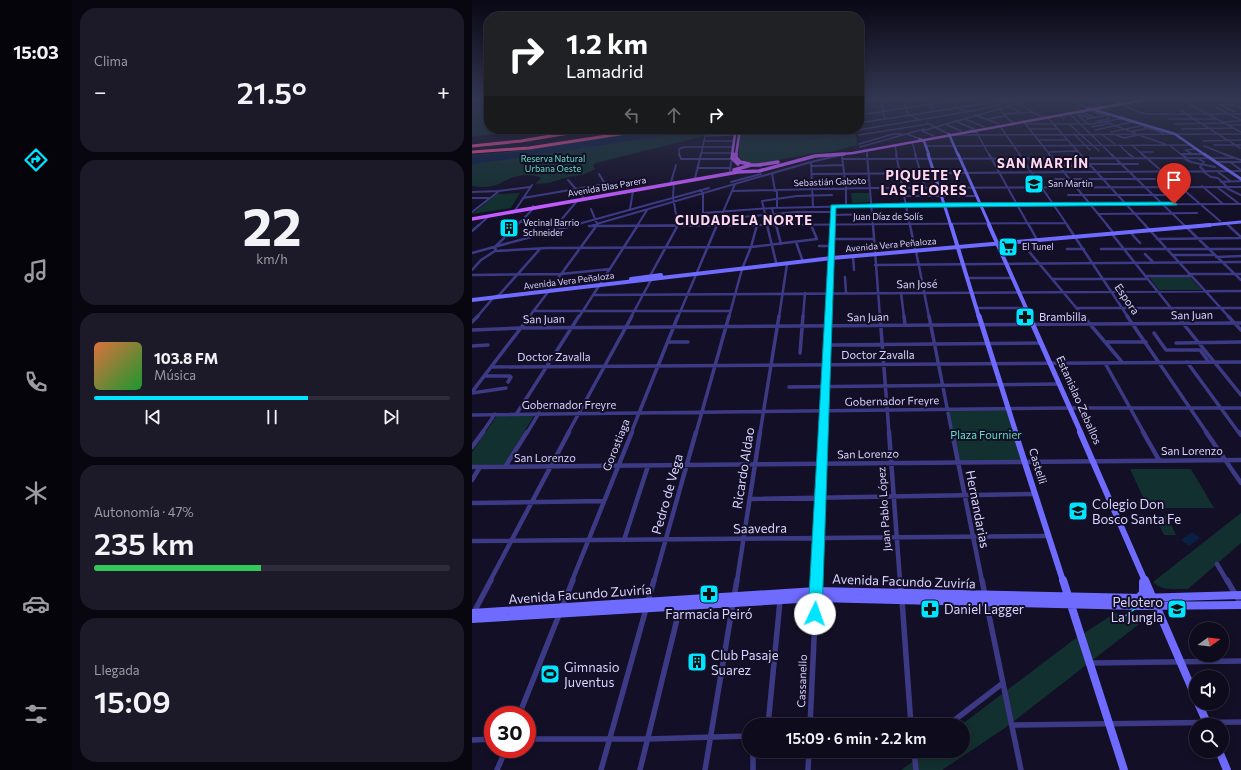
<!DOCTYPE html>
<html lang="es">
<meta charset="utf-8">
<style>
:root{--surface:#0e0b1c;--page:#1c1929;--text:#f1f3f6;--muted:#9b9ba3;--line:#2e2b3b;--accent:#00e5ff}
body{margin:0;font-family:Commissioner,sans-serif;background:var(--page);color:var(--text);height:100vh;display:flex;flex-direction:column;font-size:15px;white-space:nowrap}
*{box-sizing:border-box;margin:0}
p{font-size:13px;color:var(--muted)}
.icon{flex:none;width:22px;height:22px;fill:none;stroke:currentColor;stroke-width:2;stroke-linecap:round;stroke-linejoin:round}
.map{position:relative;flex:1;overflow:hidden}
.panel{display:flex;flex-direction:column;gap:8px;padding:8px;background:#08060f;width:400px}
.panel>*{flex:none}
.banner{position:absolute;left:12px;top:12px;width:380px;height:122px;border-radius:16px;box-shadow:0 2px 10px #0003,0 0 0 1px var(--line);background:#202124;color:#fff;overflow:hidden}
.needle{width:26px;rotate:75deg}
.controls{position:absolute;left:717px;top:622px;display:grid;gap:8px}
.controls a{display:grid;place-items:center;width:40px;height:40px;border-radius:50%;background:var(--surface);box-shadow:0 2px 10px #0003,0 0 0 1px var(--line);font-size:20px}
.speed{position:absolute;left:12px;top:706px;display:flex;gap:8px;font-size:20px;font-weight:700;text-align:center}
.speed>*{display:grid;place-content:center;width:52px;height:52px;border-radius:50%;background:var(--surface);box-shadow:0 2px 10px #0003,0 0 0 1px var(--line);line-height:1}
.speed .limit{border:6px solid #d22;background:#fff;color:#111}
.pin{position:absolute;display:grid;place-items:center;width:34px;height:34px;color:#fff;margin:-41px -17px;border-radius:50% 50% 50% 0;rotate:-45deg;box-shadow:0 0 4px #0007}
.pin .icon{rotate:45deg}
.me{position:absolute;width:44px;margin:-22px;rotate:3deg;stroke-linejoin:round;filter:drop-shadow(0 0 3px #0008)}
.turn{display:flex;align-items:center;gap:14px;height:84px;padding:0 16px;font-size:18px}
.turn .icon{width:52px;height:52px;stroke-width:2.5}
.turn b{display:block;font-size:28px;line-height:34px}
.lanes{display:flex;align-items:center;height:38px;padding:0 16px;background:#0003;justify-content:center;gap:20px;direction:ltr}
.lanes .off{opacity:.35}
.big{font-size:30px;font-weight:600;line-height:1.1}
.panel .card{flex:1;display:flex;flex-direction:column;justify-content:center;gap:6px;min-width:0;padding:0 14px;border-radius:16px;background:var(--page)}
.panel .dial{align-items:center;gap:0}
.dial b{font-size:52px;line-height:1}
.song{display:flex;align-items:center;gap:12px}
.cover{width:48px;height:48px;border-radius:6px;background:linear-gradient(135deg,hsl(20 70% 55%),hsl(130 70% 35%))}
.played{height:4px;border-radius:2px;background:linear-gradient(90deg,var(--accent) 60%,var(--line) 60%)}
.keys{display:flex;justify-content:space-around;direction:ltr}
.heat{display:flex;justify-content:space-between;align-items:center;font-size:22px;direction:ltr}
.charge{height:6px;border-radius:3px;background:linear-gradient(90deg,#34c759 47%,var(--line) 0)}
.trip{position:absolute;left:270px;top:718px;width:228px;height:40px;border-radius:20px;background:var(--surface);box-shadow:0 2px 10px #0003,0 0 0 1px var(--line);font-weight:600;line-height:40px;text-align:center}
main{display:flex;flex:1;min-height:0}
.tabs{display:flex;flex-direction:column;width:72px;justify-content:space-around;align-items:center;background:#06040b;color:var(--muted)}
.tabs .icon{width:28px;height:28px}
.tabs .active{color:var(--accent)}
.tabs b{font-size:18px;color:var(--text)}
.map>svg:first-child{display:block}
</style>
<main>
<nav class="tabs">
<b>15:03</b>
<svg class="icon active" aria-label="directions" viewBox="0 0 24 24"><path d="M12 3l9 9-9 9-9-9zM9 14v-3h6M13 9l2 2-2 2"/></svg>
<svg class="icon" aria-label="music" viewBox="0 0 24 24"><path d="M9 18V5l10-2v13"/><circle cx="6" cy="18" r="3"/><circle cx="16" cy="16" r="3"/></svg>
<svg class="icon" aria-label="phone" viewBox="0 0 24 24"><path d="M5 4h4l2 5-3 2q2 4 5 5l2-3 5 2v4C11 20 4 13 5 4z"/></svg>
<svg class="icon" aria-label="climate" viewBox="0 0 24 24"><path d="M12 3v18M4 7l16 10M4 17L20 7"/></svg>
<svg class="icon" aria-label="car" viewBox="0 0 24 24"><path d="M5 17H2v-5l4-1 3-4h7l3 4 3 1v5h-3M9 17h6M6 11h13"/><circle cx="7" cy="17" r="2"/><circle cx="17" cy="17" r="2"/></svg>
<svg class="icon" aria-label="filters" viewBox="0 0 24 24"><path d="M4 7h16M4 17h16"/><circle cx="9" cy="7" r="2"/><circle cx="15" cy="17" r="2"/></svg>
</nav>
<section class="panel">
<div class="card"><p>Clima</p>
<div class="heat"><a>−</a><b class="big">21.5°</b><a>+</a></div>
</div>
<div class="card dial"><b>22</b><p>km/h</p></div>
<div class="card">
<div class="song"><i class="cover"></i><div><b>103.8 FM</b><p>Música</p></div></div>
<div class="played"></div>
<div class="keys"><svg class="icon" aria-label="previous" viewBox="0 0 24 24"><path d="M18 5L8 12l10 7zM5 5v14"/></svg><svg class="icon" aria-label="pause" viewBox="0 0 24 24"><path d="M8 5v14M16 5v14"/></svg><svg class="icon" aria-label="next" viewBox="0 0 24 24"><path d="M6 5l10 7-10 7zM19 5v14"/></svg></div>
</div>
<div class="card"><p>Autonomía · 47%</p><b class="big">235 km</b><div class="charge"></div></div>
<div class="card"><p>Llegada</p><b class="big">15:09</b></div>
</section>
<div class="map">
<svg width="769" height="770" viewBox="0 0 769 770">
<rect width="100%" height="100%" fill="#130f26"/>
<path fill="#12302f" d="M0 99H17V129H60L0 137Z
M186 129H254L261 134 232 136 124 163 121 165 123 169C112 176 104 175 93 178 83 181 75 184 65 184L64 183 69 178C60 173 44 175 35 180 31 181 28 184 24 185 14 188 8 187 0 186V155L46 151Z
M271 129H380L381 135H384L385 145 359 152 344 153 291 163H275L268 159C265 149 267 138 271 129Z
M48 193 39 208 0 214 25 194Z
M379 193H397L398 202 380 203Z
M677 277H718L730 290H687Z
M537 409 553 461 486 462 475 410Z
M26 414H63L32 465H0V452Z
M658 469H719L742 508H676Z
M769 513V543L716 589C704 589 689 591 681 582Z
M683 516H695L704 535H692Z
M643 613 675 618 533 728 470 770H429L455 751H491V725H489L600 641Z"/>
<path fill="#0a1f44" d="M191 129 202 134 46 158 0 164V156L47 152Z
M720 532 728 538 717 546 709 540Z"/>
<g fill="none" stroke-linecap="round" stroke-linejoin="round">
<path stroke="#0a1f44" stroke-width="1" d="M217 129 226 133
M200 133 233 129
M227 133 233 135
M335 139 369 133"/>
<path stroke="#3d3a85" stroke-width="1.5" d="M408 99 413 119
M431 99 436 114 447 120
M455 99 462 112
M479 99 485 108 494 111
M503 99 508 104
M596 99 616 108
M615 99 629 106
M639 99 666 112 676 114H769
M708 99 769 132
M750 99 769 108
M522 101H541L568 116 576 118 609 155
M750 105H763
M536 106 549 113
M751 106 763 112
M526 107 537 120 542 123
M743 107 769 120
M708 110 768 148
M618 111 632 115
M593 112 598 114 640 155
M609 112 622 117
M603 113 617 118
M532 114 561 112
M387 115 492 99
M503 115 527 124
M587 115 592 119
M609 115 607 116 616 124
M493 119 512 127
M515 119 533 116
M615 119 640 114
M696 119H743
M483 121 502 129
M551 121 578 155
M629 122 625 121 637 119 636 115
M633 122 663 133
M750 122 768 121
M387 123 523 102
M455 123 477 134
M473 124 489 131
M554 124H621L653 118
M597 124 627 151
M703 124 752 123
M757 125H769
M528 126 548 155
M620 127 635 124
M672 127 691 133
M558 129H586
M710 129 761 128
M386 130 506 110 549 99
M498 130 505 133 517 155
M623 130 665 121
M450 131 551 102
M450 131 462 136
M661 131 674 129
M639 132 674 125
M435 134 448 139
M602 134 618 150
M629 134 643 144
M387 135 456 124
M484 135 769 134
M644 135 652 138 666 135
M667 135 693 144
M567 140H596
M233 141H262
M731 141 769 140
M440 142 444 155
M387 144 421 134H430
M647 145 658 155
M660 145 671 155
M697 145 710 155
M742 145H769
M423 146 425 155
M454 146 718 145
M732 146 755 155
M388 147 452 129
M392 150 395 152V155
M576 152 606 151
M668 152H681
M229 153H260
M719 153 713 150 725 149
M710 154H732
M207 155V149L212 147H261
M229 155 233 136 263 135"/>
<path stroke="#3d3a85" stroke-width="2" d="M207 154 209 159H260
M395 154 401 226
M424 154 438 226
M443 154 453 187
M517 154 557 226
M547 154 596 226
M577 154 636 226
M608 154 674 226
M639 154 713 226
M657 154 661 157
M670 154 748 221
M709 154 715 158
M710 154H732
M752 154 769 160
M370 157 374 188V206
M370 159 761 158
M713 159 719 162 743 167
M727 159 732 162 728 167 733 171
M339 162 341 207
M744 162H769
M758 162 769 170
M618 164H666
M340 166 371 165
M587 166H619
M569 167H588
M225 168H258
M258 171 259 162 261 160
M732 172 739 177 746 178 754 186
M746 172 758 181
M300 173 303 191
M340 174 769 171
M223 178 229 154
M583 179H683
M96 180 111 197
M340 181 397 180
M199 182 204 165
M202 182 201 197 206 226
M259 182 289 174
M749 182 769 181
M730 186 751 204
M745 187 766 203
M752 187 769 195
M228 190 231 193V213L300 208 436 205 769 204
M260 191 398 188 769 187
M305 191V208
M0 192 27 191 58 187
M596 195H704
M434 196H504
M0 198H17
M51 198 133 184 127 174
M300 208 304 226
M119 209 126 226
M158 209 161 191
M0 212 26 192
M42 212 60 185
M626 214 725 213
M361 215 400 214
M248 219 324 212H361
M48 222H105
M754 223 757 226
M339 224 340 226
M121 225 339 162 369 155
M6 226 17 216
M44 226 60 210 61 206
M84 226 105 201
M99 226 237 188
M154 226 594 223
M165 226 175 210
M245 226 263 184
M296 226 290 201 325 196 360 195
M360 226 361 207"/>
<path stroke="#3d3a85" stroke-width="2.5" d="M295 225 304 262
M304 225 309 244
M401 225 408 317
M438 225 443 249
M557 225 564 238
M595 225 656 317
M635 225 640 231
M673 225 757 317
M712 225 769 280
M756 225 769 237
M117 226 313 225
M81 229 85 225
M0 231 7 225
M658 232 668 243
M640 234 706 317
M360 239H402
M685 239 769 238
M324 242 330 259
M549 242 612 317
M347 246H360
M595 249H612
M629 249H769
M23 251 75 248 279 247 345 239 339 225
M444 251 457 317
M0 253 103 225
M673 254 682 263
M700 255H743
M381 256 382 270
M744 257 769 256
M403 265 769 262
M0 270 9 260 23 251 24 246 45 225
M717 274H769
M0 275 89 274 138 269
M178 276 206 225
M673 276H719
M373 277 374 293
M495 278H540
M580 279H676
M79 288 125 225
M429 293 432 317
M121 295 769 291
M505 308H553
M604 308H769
M61 311H258
M5 317 21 298 28 294 68 249
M57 317 76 292
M107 317 166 225
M159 317 179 280
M206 317 245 225
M257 317 270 269 279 247 285 225
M307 317 315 264
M331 317 333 293
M356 317 360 225"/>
<path stroke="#3d3a85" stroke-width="3.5" d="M408 316 417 433
M432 316 433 325
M457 316 480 433
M611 316 650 362
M655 316 735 433
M705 316 769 395
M756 316 769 330
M0 322 6 316
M0 330 48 328 769 323
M682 333 694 350H728L737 362
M196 342H216
M633 342H674
M704 343 769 342
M356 345 569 343
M0 346 16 345
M328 353 331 316
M715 362 767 433
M633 363 672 433
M19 367 769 362
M12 376H38L39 377 36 382
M317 387 587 384
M0 392 58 316
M0 393 34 388
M45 413 107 316
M0 415 597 408H769
M10 433 23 414
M55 433 67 413
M96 433 160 316
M159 433 206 316
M224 433 257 316
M288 433 307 316
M351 433 356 316"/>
<path stroke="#3d3a85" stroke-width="4.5" d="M417 432 428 581
M480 432 510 581
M671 432 687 460
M734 432 769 483
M767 432 769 435
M0 447 11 432
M0 467 769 460
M33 467 55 432
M0 480 8 467
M278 499 563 494
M0 503 132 501
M152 540 176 466
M0 541 577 536
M745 564 755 581
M18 581 97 432
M100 581 160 432
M182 581 224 432
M265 581 288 432
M344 581 351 432"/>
<path stroke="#3d3a85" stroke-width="5.5" d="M428 580 429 592
M510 580 513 595
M755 580 769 604
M344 591V580
M262 597 265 580
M430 600 439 725
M176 601 182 580
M514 601 549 770
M90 607 101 580
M2 612 19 580
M619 663 769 661
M47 715 87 615
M296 725 308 601
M338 725 344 597
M476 725 531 683
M540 725 769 722
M55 739H175L277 736
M0 740 21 739
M281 751V770
M442 751 444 770
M25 770 34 749
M129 770 174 609
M168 770 208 607
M233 770 261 603
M336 770 337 751"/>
<path stroke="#6f6bff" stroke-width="2.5" d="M616 108 703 134 733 155
M477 134 486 155
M448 139 452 141 457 155"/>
<path stroke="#6f6bff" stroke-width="3" d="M456 154 479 226
M486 154 518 226
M732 154 769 179
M726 226 769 222"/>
<path stroke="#6f6bff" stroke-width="4" d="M479 225 507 317
M517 225 558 317
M159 279 189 275
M0 300 360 258 738 225"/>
<path stroke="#6f6bff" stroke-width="5" d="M507 316 544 433
M557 316 609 433"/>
<path stroke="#6f6bff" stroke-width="6" d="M543 432 591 581
M608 432 673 581"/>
<path stroke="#6f6bff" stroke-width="8" d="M591 580 652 770
M673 580 724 698
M637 602C650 602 662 605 671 593V582
M0 613 344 591 668 598 769 595
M0 619 344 598 667 606 769 605
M726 703 736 725
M747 751 755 770"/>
<path stroke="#c25bff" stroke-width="2.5" d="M258 129 263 134 260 155
M264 155 268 129
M360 155 381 153 677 99"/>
<path stroke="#c25bff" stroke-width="3.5" d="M261 154 260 158 266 164
M264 154V157L268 162 277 164
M286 165 306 162
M262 170 279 165H289
M0 219 266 172 287 171 343 156 372 154"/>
<path stroke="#ff4fa3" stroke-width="3" d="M257 129 261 131
M266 129 267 131
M128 133 143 129
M0 146 49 141 121 129
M0 152 57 148 180 129"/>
<path stroke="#00e5ff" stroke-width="1.5" d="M645 622 667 606"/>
</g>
<linearGradient id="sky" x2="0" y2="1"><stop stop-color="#0a0815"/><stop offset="0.48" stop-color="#333752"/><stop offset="1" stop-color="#333752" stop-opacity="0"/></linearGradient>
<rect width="769" height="206" fill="url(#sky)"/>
<path fill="#00e5ff" stroke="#0095a6" d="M702 202 705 204V205L364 208 350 614 348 618 343 620 338 618 336 614 359 205 436 203Z"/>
<defs>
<symbol id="school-square" viewBox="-11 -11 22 22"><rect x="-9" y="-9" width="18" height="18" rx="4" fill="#00e5ff" stroke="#130f26"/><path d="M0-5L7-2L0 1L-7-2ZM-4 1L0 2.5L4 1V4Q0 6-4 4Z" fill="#111"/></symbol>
<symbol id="building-square" viewBox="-11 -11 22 22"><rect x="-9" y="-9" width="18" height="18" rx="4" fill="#00e5ff" stroke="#130f26"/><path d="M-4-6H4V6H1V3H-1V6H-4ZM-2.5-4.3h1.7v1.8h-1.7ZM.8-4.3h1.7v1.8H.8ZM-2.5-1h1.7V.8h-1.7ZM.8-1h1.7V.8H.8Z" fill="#111"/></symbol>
<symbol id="supermarket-square" viewBox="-11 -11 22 22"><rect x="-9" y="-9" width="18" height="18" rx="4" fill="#00e5ff" stroke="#130f26"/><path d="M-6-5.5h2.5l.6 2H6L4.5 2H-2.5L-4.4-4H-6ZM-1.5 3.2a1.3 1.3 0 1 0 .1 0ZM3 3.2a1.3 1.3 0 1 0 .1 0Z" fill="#111"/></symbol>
<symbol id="pharmacy-square" viewBox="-11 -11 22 22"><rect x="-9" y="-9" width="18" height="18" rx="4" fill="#00e5ff" stroke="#130f26"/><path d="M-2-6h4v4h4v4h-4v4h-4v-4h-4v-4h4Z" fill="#111"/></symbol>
<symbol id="stadium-square" viewBox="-11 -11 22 22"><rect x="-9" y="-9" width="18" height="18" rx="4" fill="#00e5ff" stroke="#130f26"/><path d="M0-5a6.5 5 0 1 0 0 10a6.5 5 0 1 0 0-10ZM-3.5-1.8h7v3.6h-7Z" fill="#111"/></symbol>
</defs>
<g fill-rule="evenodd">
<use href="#school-square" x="551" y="173" width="22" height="22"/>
<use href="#building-square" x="26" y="217" width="22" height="22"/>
<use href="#supermarket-square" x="525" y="236" width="22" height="22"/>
<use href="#pharmacy-square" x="542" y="306" width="22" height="22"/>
<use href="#school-square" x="595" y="500" width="22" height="22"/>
<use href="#pharmacy-square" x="226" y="583" width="22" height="22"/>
<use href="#pharmacy-square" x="447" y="598" width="22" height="22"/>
<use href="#school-square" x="694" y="598" width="22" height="22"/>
<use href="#building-square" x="214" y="651" width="22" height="22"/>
<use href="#stadium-square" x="67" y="663" width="22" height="22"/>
</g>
<g text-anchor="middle" stroke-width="4" stroke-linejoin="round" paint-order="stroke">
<g font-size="9" fill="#5fe0c0" stroke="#130f26">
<text x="81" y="162">Reserva Natural<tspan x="81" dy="10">Urbana Oeste</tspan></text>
</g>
<g font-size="9" fill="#d9d4ff" stroke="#130f26">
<text transform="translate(358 182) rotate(-2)" y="3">Sebastián Gaboto</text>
<text transform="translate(135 187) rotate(-10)" y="3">Avenida Blas Parera</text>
<text x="416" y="220">Juan Díaz de Solís</text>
<text transform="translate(419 245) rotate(-5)" y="3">Avenida Vera Peñaloza</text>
<text transform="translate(97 281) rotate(-7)" y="3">Avenida Vera Peñaloza</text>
</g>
<g font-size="9" fill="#d9d4ff" stroke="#130f26" text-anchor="start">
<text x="576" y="187">San Martin</text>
<text x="51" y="226">Vecinal Barrio<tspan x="51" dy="10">Schneider</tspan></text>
<text x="550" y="250">El Tunel</text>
</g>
<g font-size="11" fill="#d9d4ff" stroke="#130f26">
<text transform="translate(445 284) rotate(-1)" y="4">San José</text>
<text transform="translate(655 299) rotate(56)" y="4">Espora</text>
<text transform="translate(720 315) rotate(-1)" y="4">San Juan</text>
<text transform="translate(396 317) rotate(-1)" y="4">San Juan</text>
<text transform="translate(72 319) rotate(-1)" y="4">San Juan</text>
<text x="406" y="359">Doctor Zavalla</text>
<text x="82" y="361">Doctor Zavalla</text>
<text transform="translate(607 400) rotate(66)" y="4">Estanislao Zeballos</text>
<text transform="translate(420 401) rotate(-1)" y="4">Gobernador Freyre</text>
<text x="97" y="409">Gobernador Freyre</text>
<text transform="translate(144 445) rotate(-68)" y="4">Gorostiaga</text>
<text x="720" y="455">San Lorenzo</text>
<text transform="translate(396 454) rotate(-1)" y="4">San Lorenzo</text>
<text x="73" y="462">San Lorenzo</text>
<text transform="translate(566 466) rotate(73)" y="4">Castelli</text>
<text transform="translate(412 509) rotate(-94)" y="4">Juan Pablo López</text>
<text transform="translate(330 681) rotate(-88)" y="4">Cassanello</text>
</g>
<g font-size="11" fill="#d9d4ff" stroke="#130f26" text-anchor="start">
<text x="567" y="321">Brambilla</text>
</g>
<g font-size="11" fill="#5fe0c0" stroke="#130f26">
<text x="514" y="439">Plaza Fournier</text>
</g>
<g font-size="13" font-weight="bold" letter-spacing="1" fill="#ffd6f0" stroke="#130f26">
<text x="571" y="168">SAN MARTÍN</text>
<text x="452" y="180">PIQUETE Y<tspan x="452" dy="15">LAS FLORES</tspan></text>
<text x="272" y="225">CIUDADELA NORTE</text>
</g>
<g font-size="13" fill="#d9d4ff" stroke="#130f26">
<text transform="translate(271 468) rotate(-81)" y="5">Ricardo Aldao</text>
<text transform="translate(195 494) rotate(-74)" y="5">Pedro de Vega</text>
<text transform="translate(506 509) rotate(79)" y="5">Hernandarias</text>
<text transform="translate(288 528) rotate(-1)" y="5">Saavedra</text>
<text transform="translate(432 581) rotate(2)" y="5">Avenida Facundo Zuviría</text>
<text transform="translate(108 594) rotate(-4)" y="5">Avenida Facundo Zuviría</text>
</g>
<g font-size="13" fill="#d9d4ff" stroke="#130f26" text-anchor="start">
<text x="620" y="509">Colegio Don<tspan x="620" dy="15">Bosco Santa Fe</tspan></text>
<text x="691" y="607" text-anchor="end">Pelotero<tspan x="691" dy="15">La Jungla</tspan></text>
<text x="472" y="614">Daniel Lagger</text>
<text x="237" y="619" text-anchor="middle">Farmacia Peiró</text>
<text x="239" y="660">Club Pasaje<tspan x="239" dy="15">Suarez</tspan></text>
<text x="92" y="672">Gimnasio<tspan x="92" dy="15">Juventus</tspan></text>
</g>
</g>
</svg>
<div class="controls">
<a><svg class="needle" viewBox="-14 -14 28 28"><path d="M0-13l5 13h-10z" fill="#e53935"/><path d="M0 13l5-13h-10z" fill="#9b9ba3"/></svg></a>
<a><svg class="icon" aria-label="sound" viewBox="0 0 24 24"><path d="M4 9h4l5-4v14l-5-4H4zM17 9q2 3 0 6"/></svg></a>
<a><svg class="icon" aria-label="search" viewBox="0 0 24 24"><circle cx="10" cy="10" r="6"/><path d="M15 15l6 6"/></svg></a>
</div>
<div class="speed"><div class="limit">30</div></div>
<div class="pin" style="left:702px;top:204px;background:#d93025"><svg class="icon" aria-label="arrive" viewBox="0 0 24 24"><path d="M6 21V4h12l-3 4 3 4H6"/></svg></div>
<svg class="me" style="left:343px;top:614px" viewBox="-20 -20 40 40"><circle r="19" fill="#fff"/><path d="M0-13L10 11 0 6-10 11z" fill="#00e5ff"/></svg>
<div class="trip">15:09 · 6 min · 2.2 km</div>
<div class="banner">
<div class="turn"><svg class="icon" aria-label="right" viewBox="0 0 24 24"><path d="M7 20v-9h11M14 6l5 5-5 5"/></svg><div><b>1.2 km</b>Lamadrid</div></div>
<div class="lanes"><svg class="icon off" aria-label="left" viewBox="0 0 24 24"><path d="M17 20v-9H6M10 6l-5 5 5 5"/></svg><svg class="icon off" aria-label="ahead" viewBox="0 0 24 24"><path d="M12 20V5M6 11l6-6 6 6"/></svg><svg class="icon" aria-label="right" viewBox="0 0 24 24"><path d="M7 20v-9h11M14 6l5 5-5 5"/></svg></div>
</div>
</div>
</main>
